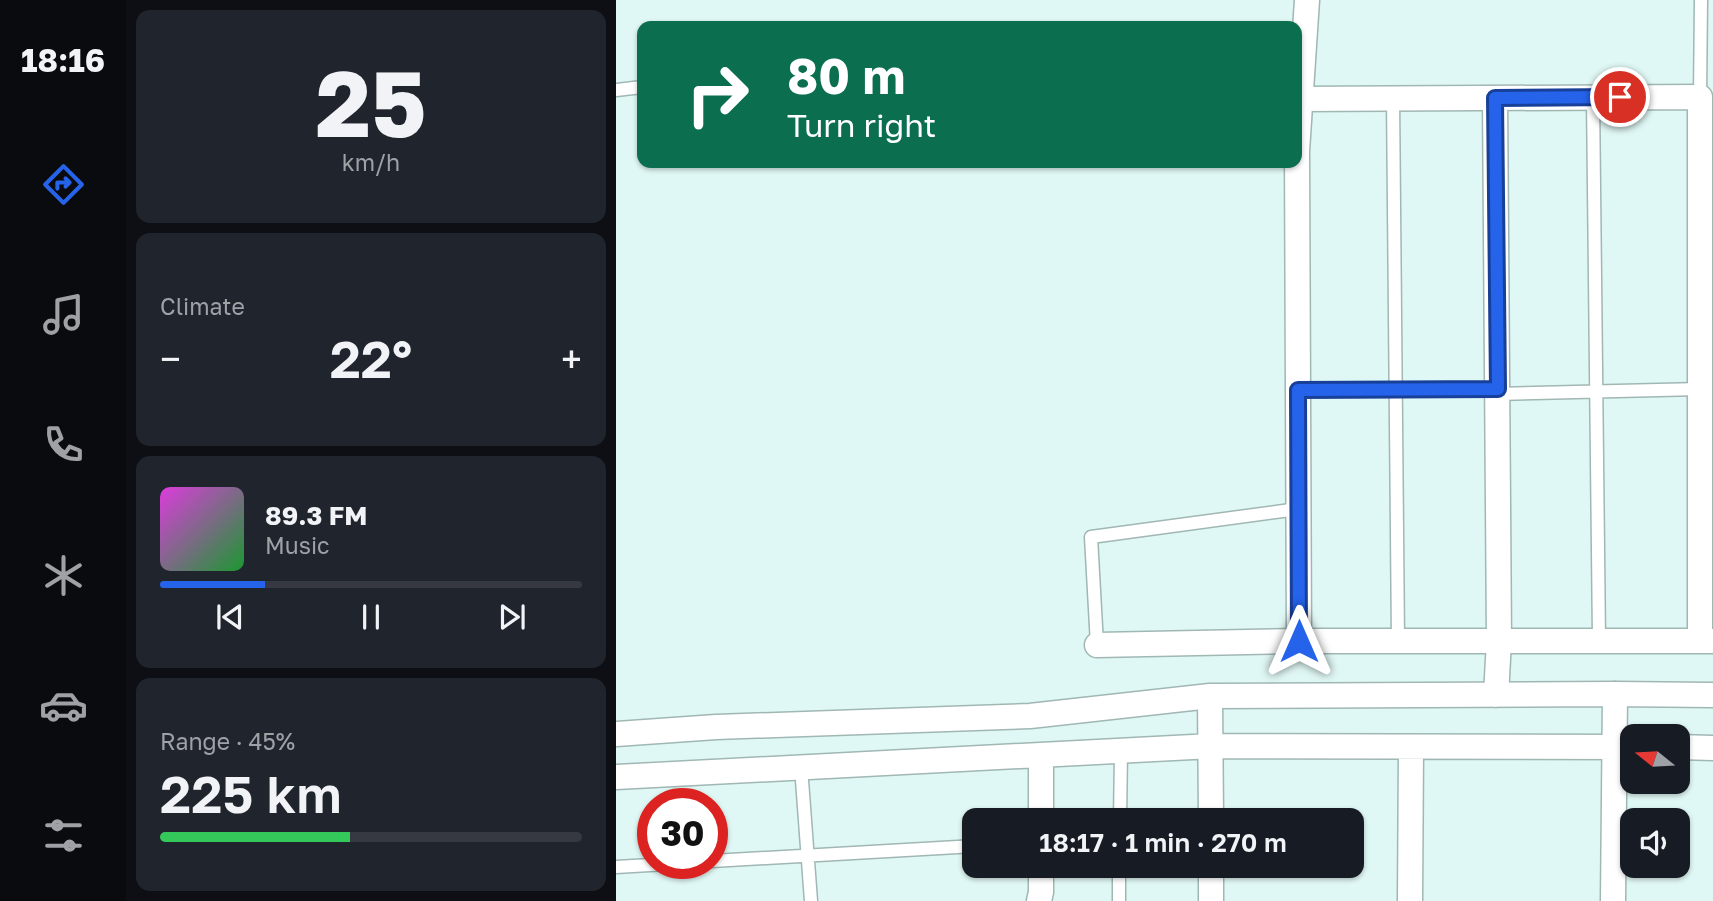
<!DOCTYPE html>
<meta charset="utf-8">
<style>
:root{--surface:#171b24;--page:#20242c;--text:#f1f3f6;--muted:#9ea1a6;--line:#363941;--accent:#2563eb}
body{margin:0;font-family:"Golos Text",sans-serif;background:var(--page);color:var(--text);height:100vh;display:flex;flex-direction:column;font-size:26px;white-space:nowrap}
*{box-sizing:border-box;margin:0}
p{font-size:23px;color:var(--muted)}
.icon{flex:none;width:38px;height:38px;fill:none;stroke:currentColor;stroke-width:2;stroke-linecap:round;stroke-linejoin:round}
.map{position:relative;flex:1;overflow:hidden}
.panel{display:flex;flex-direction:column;gap:10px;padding:10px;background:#0d0f14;width:490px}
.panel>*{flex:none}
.hud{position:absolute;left:21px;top:21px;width:665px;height:147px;border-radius:14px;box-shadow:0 2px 5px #0004;background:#0b6e4f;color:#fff;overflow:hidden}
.needle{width:46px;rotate:288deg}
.tools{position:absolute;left:1004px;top:724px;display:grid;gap:14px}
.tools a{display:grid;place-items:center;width:70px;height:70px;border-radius:14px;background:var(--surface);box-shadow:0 2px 5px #0004;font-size:35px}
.speed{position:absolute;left:21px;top:788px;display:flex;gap:14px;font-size:35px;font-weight:700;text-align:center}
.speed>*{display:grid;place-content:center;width:91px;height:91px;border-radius:50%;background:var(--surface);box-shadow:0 2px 5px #0004;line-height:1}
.speed .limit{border:10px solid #d22;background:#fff;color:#111}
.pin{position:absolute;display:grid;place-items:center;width:60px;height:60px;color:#fff;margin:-30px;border:4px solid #fff;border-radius:50%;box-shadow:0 2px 7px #0007}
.me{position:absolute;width:77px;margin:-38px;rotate:0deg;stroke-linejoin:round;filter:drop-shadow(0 0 5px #0008)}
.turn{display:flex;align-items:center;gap:24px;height:147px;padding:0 35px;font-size:32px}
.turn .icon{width:91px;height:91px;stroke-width:2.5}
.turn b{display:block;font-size:49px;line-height:60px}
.big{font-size:52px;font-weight:600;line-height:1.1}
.panel .widget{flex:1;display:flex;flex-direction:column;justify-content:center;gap:10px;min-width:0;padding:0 24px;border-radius:14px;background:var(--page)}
.panel .dial{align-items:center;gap:0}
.dial b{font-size:91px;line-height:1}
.song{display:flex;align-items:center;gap:21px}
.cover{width:84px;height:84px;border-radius:10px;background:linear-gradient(135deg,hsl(300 70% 55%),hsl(130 70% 35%))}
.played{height:7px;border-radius:4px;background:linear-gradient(90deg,var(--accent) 25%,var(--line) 25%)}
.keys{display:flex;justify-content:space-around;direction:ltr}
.heat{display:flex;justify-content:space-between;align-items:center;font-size:38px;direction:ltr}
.charge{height:10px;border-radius:5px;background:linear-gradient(90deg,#34c759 45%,var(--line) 0)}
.trip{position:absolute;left:346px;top:808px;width:402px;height:70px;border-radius:14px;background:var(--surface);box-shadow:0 2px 5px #0004;font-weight:600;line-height:70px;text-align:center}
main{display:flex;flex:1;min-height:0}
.tab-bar{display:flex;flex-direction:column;width:126px;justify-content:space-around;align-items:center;background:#090b0e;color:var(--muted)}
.tab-bar .icon{width:49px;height:49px}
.tab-bar .active{color:var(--accent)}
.tab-bar b{font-size:32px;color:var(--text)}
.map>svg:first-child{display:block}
</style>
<main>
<nav class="tab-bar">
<b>18:16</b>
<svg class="icon active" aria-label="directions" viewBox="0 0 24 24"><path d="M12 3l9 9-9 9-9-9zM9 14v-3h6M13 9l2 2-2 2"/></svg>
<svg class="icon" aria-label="music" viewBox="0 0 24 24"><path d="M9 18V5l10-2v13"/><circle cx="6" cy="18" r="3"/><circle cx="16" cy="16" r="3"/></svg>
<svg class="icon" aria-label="phone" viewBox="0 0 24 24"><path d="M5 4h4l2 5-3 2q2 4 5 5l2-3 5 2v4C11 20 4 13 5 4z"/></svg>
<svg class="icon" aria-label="climate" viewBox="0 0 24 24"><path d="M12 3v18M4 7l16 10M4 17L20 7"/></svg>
<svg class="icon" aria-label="car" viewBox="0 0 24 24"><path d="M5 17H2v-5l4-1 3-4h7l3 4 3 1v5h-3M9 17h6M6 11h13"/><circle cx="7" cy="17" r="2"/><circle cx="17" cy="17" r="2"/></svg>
<svg class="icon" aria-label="filters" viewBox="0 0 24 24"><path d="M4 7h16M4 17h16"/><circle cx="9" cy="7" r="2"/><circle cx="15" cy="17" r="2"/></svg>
</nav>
<section class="panel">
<div class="widget dial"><b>25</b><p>km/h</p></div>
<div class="widget"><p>Climate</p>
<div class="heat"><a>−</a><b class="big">22°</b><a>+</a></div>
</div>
<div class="widget">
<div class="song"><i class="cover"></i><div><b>89.3 FM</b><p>Music</p></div></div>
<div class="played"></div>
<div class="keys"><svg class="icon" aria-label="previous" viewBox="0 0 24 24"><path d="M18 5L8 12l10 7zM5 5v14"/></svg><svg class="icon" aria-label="pause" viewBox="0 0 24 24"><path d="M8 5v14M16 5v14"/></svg><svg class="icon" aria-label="next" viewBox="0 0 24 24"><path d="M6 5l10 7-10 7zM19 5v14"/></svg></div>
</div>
<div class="widget"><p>Range · 45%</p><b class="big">225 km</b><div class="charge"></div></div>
</section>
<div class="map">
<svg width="1097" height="901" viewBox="0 0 1097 901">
<rect width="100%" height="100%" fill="#e0f8f5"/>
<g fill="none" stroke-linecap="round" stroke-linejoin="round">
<defs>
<path id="lane" d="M0 90 26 87
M977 97 983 641
M1084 97 1085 0
M777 98 782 641
M682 390 882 389
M881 394 1084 389
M481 645 475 537 682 509
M185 767 195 901
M504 821 505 751
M96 861 359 846
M0 867 67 863
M503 901V866"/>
<path id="street" d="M879 98 883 641 880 695
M684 99 1084 97V641
M683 641 681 151 691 0
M481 645 683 641H1097
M594 696 595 821
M0 734 100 727 414 716 594 696 999 694 1097 695
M1062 747 1097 748
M425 755V821
M0 777 596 746 1017 747
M423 901 425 892V866
M595 901V866
M794 901 795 747
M997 901 999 694"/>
</defs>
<use href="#lane" stroke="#a0b7b4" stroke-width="15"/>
<use href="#street" stroke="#a0b7b4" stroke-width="27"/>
<use href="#lane" stroke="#fff" stroke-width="12"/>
<use href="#street" stroke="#fff" stroke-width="24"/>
</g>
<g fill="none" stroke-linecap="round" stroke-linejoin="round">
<defs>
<path id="route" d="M683 641 682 390 882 389 879 98 1004 97"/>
</defs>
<use href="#route" stroke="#184099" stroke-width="18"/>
<use href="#route" stroke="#2563eb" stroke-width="12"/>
</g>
</svg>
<div class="tools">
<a><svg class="needle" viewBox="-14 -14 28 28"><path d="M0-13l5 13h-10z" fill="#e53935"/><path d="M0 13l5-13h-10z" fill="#9ea1a6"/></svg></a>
<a><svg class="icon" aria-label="sound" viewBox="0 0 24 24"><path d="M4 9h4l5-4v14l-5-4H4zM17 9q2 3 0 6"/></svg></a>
</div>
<div class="speed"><div class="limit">30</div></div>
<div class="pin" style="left:1004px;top:97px;background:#d93025"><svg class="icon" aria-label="arrive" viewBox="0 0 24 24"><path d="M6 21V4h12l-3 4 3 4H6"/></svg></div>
<svg class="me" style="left:683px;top:641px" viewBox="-20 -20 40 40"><path d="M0-17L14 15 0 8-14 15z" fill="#2563eb" stroke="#fff" stroke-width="4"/></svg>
<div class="trip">18:17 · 1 min · 270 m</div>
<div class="hud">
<div class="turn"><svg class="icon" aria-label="right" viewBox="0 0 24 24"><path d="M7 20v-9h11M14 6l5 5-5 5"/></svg><div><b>80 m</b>Turn right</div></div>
</div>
</div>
</main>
